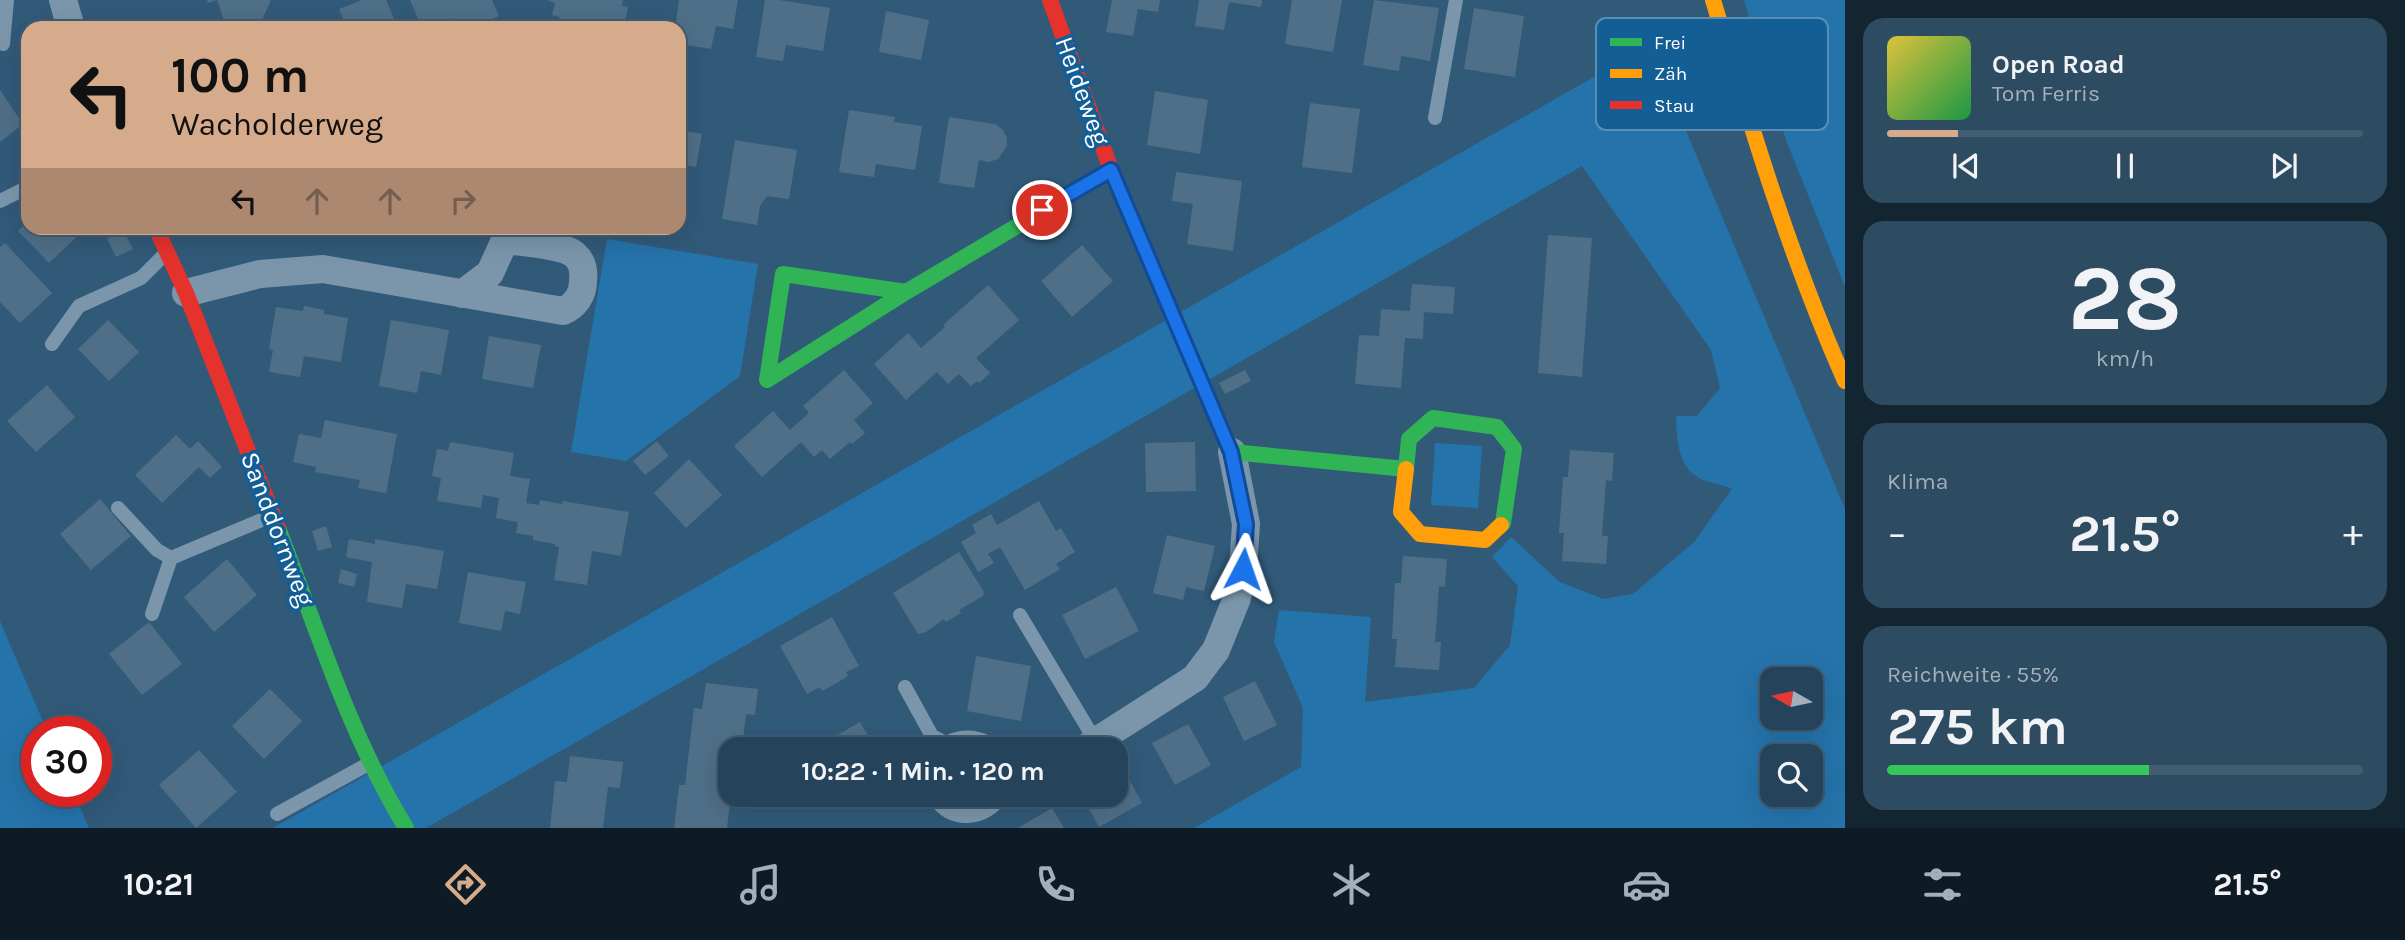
<!DOCTYPE html>
<html lang="de">
<meta charset="utf-8">
<style>
:root{--surface:#25445b;--page:#2d4b61;--text:#f1f3f6;--muted:#a3b0bb;--line:#425c71;--accent:#d6ab8b}
body{margin:0;font-family:Karla,sans-serif;background:var(--page);color:var(--text);height:100vh;display:flex;flex-direction:column;font-size:26px;white-space:nowrap}
*{box-sizing:border-box;margin:0}
p{font-size:23px;color:var(--muted)}
.icon{flex:none;width:38px;height:38px;fill:none;stroke:currentColor;stroke-width:2;stroke-linecap:round;stroke-linejoin:round}
.map{position:relative;flex:1;overflow:hidden}
.details{display:flex;flex-direction:column;gap:18px;padding:18px;background:#142532;width:560px}
.details>*{flex:none}
.top-card{position:absolute;left:21px;top:21px;width:665px;height:214px;border-radius:21px;box-shadow:0 7px 28px #0002,0 0 0 2px var(--line);background:#d6ab8b;color:#111;overflow:hidden}
.needle{width:46px;rotate:279deg}
.fabs{position:absolute;left:1760px;top:667px;display:grid;gap:14px}
.fabs a{display:grid;place-items:center;width:63px;height:63px;border-radius:14px;background:var(--surface);box-shadow:0 7px 28px #0002,0 0 0 2px var(--line);font-size:35px}
.speed{position:absolute;left:21px;top:716px;display:flex;gap:14px;font-size:35px;font-weight:700;text-align:center}
.speed>*{display:grid;place-content:center;width:91px;height:91px;border-radius:50%;background:var(--surface);box-shadow:0 7px 28px #0002,0 0 0 2px var(--line);line-height:1}
.speed .limit{border:10px solid #d22;background:#fff;color:#111}
.pin{position:absolute;display:grid;place-items:center;width:60px;height:60px;color:#fff;margin:-30px;border:4px solid #fff;border-radius:50%;box-shadow:0 2px 7px #0007}
.me{position:absolute;width:77px;margin:-38px;rotate:4deg;stroke-linejoin:round;filter:drop-shadow(0 0 5px #0008)}
.turn{display:flex;align-items:center;gap:24px;height:147px;padding:0 35px;font-size:32px}
.turn .icon{width:91px;height:91px;stroke-width:2.5}
.turn b{display:block;font-size:49px;line-height:60px}
.lanes{display:flex;align-items:center;height:66px;padding:0 35px;background:#0003;justify-content:center;gap:35px;direction:ltr}
.lanes .off{opacity:.35}
.big{font-size:52px;font-weight:700;line-height:1.1}
.details .tile{flex:1;display:flex;flex-direction:column;justify-content:center;gap:10px;min-width:0;padding:0 24px;border-radius:21px;background:var(--page)}
.details .dial{align-items:center;gap:0}
.dial b{font-size:91px;line-height:1}
.song{display:flex;align-items:center;gap:21px}
.cover{width:84px;height:84px;border-radius:10px;background:linear-gradient(135deg,hsl(50 70% 55%),hsl(140 70% 35%))}
.played{height:7px;border-radius:4px;background:linear-gradient(90deg,var(--accent) 15%,var(--line) 15%)}
.keys{display:flex;justify-content:space-around;direction:ltr}
.heat{display:flex;justify-content:space-between;align-items:center;font-size:38px;direction:ltr}
.charge{height:10px;border-radius:5px;background:linear-gradient(90deg,#34c759 55%,var(--line) 0)}
.trip{position:absolute;left:718px;top:737px;width:410px;height:70px;border-radius:21px;background:var(--surface);box-shadow:0 7px 28px #0002,0 0 0 2px var(--line);font-weight:700;line-height:70px;text-align:center}
.tab-bar{display:flex;height:112px;justify-content:space-around;align-items:center;background:#0f1b24;color:var(--muted)}
.tab-bar .icon{width:49px;height:49px}
.tab-bar .on{color:var(--accent)}
.tab-bar b{font-size:32px;color:var(--text)}
main{display:flex;flex:1;min-height:0}
.map>svg:first-child{display:block}
</style>
<main>
<div class="map">
<svg width="1845" height="828" viewBox="0 0 1845 828">
<rect width="100%" height="100%" fill="#315a79"/>
<path fill="#2573ab" fill-rule="evenodd" d="M1744 0H1845V287L1786 140Z
M1650 45 1845 509V828H1194L1301 767 1303 708 1274 642 1279 610 1371 617 1365 702 1474 688 1510 645 1518 586 1492 557 1511 537 1560 582 1603 599 1633 594 1694 542 1732 489C1722 484 1709 483 1699 478 1677 466 1677 438 1676 416H1697L1720 388 1711 350 1582 166 426 828H273ZM1773 679H1811V718H1773ZM1773 756H1811V794H1773Z
M607 239 758 264 740 376 626 461 571 452Z
M1435 443 1482 446 1478 508 1431 505Z
M0 621 47 731 37 732V791H73L89 828H0Z"/>
<path fill="#4f6f88" d="M207 0H271L263 18 267 28H223L220 21 224 20 217 0 208 3Z
M362 0H386L398 28H347L339 9Z
M410 0H492L499 16 472 28H453L449 18 422 28Z
M547 0H623L622 6 628 7 624 28H575L558 25 560 17 552 15 555 3Z
M679 0H738L733 29 716 26 711 49 679 44V28H675Z
M765 0H779L830 8 823 51 786 45 783 61 756 57Z
M1112 0H1160L1158 12 1138 9 1133 36 1106 32Z
M1199 0H1262L1261 7 1229 2 1224 30 1195 26Z
M1292 0H1342L1333 52 1285 44Z
M1374 0 1439 8 1430 61 1401 56 1399 71 1363 65Z
M1474 8 1524 16 1515 77 1464 69Z
M886 11 929 20 921 60 879 52Z
M178 19 182 28H155Z
M0 90 23 124 0 142Z
M1155 91 1208 100 1200 154 1147 145Z
M1310 103 1360 109 1352 173 1302 167Z
M849 110 895 117 894 122 922 126 915 170 876 164 874 177 839 172Z
M949 117 995 124 1003 130 1007 138V146L998 159 989 162 979 160 974 188 939 183Z
M679 130 702 134 696 167 679 164Z
M735 140 797 150 789 199 767 196 760 206 757 225 722 219Z
M1176 172 1242 181 1233 251 1187 244 1193 204 1172 201Z
M28 221V228H86L49 263 18 231Z
M123 230 133 249 116 257 107 239Z
M1548 235 1592 238 1582 377 1538 373Z
M5 243 52 293 20 323 0 302V247Z
M1082 245 1113 281 1072 317 1041 281Z
M1412 284 1455 287 1453 314 1424 312 1423 339 1405 338 1401 388 1355 384 1359 335 1379 336 1381 309 1410 311Z
M988 285 1019 320 976 358 990 373 979 383 977 381 971 386 959 374 948 384 937 372 906 400 874 364 908 333 921 348 945 327 943 325Z
M304 306 324 310V314L348 318 341 362 304 356 300 377 269 372 273 350 269 349 276 307 303 311Z
M108 320 139 352 109 381 78 349Z
M391 320 449 330 441 375 421 371 417 393 379 386Z
M489 336 541 345 533 388 482 379Z
M844 370 873 403 854 420 865 433 852 444 850 442 830 459 822 450 814 457 801 442 762 477 734 446 773 411 790 430 809 413 803 406Z
M1245 370 1251 381 1225 394 1219 383Z
M47 385 75 417 36 452 7 421Z
M325 420 397 434 386 493 358 488 360 480 315 472 316 467 293 462 299 434 321 438Z
M176 435 190 449 198 441 222 467 210 478 199 467 162 503 135 475Z
M657 441 669 456 645 475 633 461Z
M450 442 514 453 510 476 530 479 526 503 539 505 540 500 562 504V501L629 512 621 556 592 551 587 585 554 580 559 547 554 546 555 544 533 540V536L516 533 518 522 496 518 499 498 483 495 481 508 437 501 441 478 432 476 437 449 448 451Z
M1195 442 1196 491 1146 492 1145 443Z
M1570 450 1614 453 1612 481 1606 480 1602 536H1608L1606 564 1562 561 1564 533H1559L1563 477H1568Z
M689 459 722 495 686 528 654 493Z
M100 499 131 536 91 570 60 534Z
M1039 501 1056 531 1061 528 1075 552 1056 564 1060 569 1025 590 1000 547 988 554 994 563 978 572 961 542 976 533 972 525 991 514 997 525Z
M326 526 332 547 318 551 312 531Z
M1167 535 1215 546 1204 591 1186 587 1183 600 1153 593Z
M349 539 375 544V539L444 551 437 589 406 584 402 608 367 602 372 562 346 557Z
M959 552 984 592 983 596 959 610 961 613 946 622 944 619 926 632 918 634 893 593Z
M1403 556 1447 559 1445 587 1439 586 1435 642H1441L1439 670 1395 667 1397 639H1392L1395 583H1401Z
M227 559 257 595 214 632 184 597Z
M341 569 357 574 354 587 338 583Z
M468 572 526 582 520 614 505 611 501 631 459 623Z
M1116 587 1139 631 1085 659 1062 615Z
M832 617 859 666 846 672 848 676 835 684 822 691 820 687 807 694 780 646Z
M149 622 182 664 142 695 109 654Z
M976 656 1031 666 1021 721 967 711Z
M1255 681 1277 725 1244 741 1223 697Z
M706 683 758 689 755 715 746 714 742 749H730L731 794 727 828H674L679 785H685L694 708 702 709Z
M270 689 302 721 264 759 232 726Z
M860 722 876 749H813L836 736Z
M1188 724 1211 765 1175 785 1152 743Z
M199 750 237 792 196 828 159 785Z
M570 756 623 762 620 788 608 787 603 828H550L555 781 567 782Z
M1122 766 1142 803 1099 827 1081 794H1115V770Z
M1052 808 1064 828H1018Z"/>
<g fill="none" stroke-linecap="round" stroke-linejoin="round">
<path stroke="#7b96ab" stroke-width="14" d="M3 44 7 0
M1435 118 1456 0
M0 201 28 187
M52 344 79 306 141 278 165 254
M118 508 157 550 171 558
M152 614 171 558 271 516
M1020 615 1096 742
M905 687 932 736 953 747
M277 814 370 763"/>
<path stroke="#7b96ab" stroke-width="28" d="M63 0 71 28
M186 293 260 274 323 269 563 311C575 306 583 295 583 281 584 272 583 262 575 255 564 245 521 242 505 240L490 273 462 294
M950 749C962 743 973 743 985 749
M1084 749 1195 678 1216 650 1237 598 1243 569 1246 524 1232 452
M940 794C955 815 979 813 995 794"/>
<path stroke="#30b455" stroke-width="16" d="M906 292 783 274 767 380 906 292 1029 219
M1217 418 1232 452 1406 469 1409 439 1433 418 1497 427 1514 449 1503 523 1501 525
M278 528C317 629 350 736 406 828"/>
<path stroke="#ff9f0a" stroke-width="16" d="M1713 0C1752 130 1790 257 1845 381
M1406 469 1401 512 1420 534 1485 540 1501 525"/>
<path stroke="#e5322d" stroke-width="16" d="M1050 0 1111 170 1217 418
M1029 219 1111 170
M156 228 186 293 278 528"/>
</g>
<g fill="none" stroke-linecap="round" stroke-linejoin="round">
<defs>
<path id="route" d="M1042 210 1111 170 1231 452 1246 524 1243 569"/>
</defs>
<use href="#route" stroke="#114b97" stroke-width="18"/>
<use href="#route" stroke="#1a73e8" stroke-width="12"/>
</g>
<g text-anchor="middle" stroke-width="7" stroke-linejoin="round" paint-order="stroke">
<g font-size="26" fill="#fff" stroke="#145e96">
<text transform="translate(1083 91) rotate(70)" y="9">Heideweg</text>
<text transform="translate(278 529) rotate(69)" y="9">Sanddornweg</text>
</g>
</g>
<rect x="1596" y="18" width="232" height="112" rx="10" fill="#145e96" stroke="#5a8eb6" stroke-width="2"/>
<rect x="1610" y="38" width="32" height="8" fill="#30b455"/>
<rect x="1610" y="69" width="32" height="9" fill="#ff9f0a"/>
<rect x="1610" y="101" width="32" height="8" fill="#e5322d"/>
<g font-size="19" fill="#fff">
<text x="1654" y="49">Frei</text>
<text x="1654" y="80">Zäh</text>
<text x="1654" y="112">Stau</text>
</g>
</svg>
<div class="fabs">
<a><svg class="needle" viewBox="-14 -14 28 28"><path d="M0-13l5 13h-10z" fill="#e53935"/><path d="M0 13l5-13h-10z" fill="#a3b0bb"/></svg></a>
<a><svg class="icon" aria-label="search" viewBox="0 0 24 24"><circle cx="10" cy="10" r="6"/><path d="M15 15l6 6"/></svg></a>
</div>
<div class="speed"><div class="limit">30</div></div>
<div class="pin" style="left:1042px;top:210px;background:#d93025"><svg class="icon" aria-label="arrive" viewBox="0 0 24 24"><path d="M6 21V4h12l-3 4 3 4H6"/></svg></div>
<svg class="me" style="left:1243px;top:569px" viewBox="-20 -20 40 40"><path d="M0-17L14 15 0 8-14 15z" fill="#1a73e8" stroke="#fff" stroke-width="4"/></svg>
<div class="trip">10:22 · 1 Min. · 120 m</div>
<div class="top-card">
<div class="turn"><svg class="icon" aria-label="left" viewBox="0 0 24 24"><path d="M17 20v-9H6M10 6l-5 5 5 5"/></svg><div><b>100 m</b>Wacholderweg</div></div>
<div class="lanes"><svg class="icon" aria-label="left" viewBox="0 0 24 24"><path d="M17 20v-9H6M10 6l-5 5 5 5"/></svg><svg class="icon off" aria-label="ahead" viewBox="0 0 24 24"><path d="M12 20V5M6 11l6-6 6 6"/></svg><svg class="icon off" aria-label="ahead" viewBox="0 0 24 24"><path d="M12 20V5M6 11l6-6 6 6"/></svg><svg class="icon off" aria-label="right" viewBox="0 0 24 24"><path d="M7 20v-9h11M14 6l5 5-5 5"/></svg></div>
</div>
</div>
<section class="details">
<div class="tile">
<div class="song"><i class="cover"></i><div><b>Open Road</b><p>Tom Ferris</p></div></div>
<div class="played"></div>
<div class="keys"><svg class="icon" aria-label="previous" viewBox="0 0 24 24"><path d="M18 5L8 12l10 7zM5 5v14"/></svg><svg class="icon" aria-label="pause" viewBox="0 0 24 24"><path d="M8 5v14M16 5v14"/></svg><svg class="icon" aria-label="next" viewBox="0 0 24 24"><path d="M6 5l10 7-10 7zM19 5v14"/></svg></div>
</div>
<div class="tile dial"><b>28</b><p>km/h</p></div>
<div class="tile"><p>Klima</p>
<div class="heat"><a>−</a><b class="big">21.5°</b><a>+</a></div>
</div>
<div class="tile"><p>Reichweite · 55%</p><b class="big">275 km</b><div class="charge"></div></div>
</section>
</main>
<nav class="tab-bar">
<b>10:21</b>
<svg class="icon on" aria-label="directions" viewBox="0 0 24 24"><path d="M12 3l9 9-9 9-9-9zM9 14v-3h6M13 9l2 2-2 2"/></svg>
<svg class="icon" aria-label="music" viewBox="0 0 24 24"><path d="M9 18V5l10-2v13"/><circle cx="6" cy="18" r="3"/><circle cx="16" cy="16" r="3"/></svg>
<svg class="icon" aria-label="phone" viewBox="0 0 24 24"><path d="M5 4h4l2 5-3 2q2 4 5 5l2-3 5 2v4C11 20 4 13 5 4z"/></svg>
<svg class="icon" aria-label="climate" viewBox="0 0 24 24"><path d="M12 3v18M4 7l16 10M4 17L20 7"/></svg>
<svg class="icon" aria-label="car" viewBox="0 0 24 24"><path d="M5 17H2v-5l4-1 3-4h7l3 4 3 1v5h-3M9 17h6M6 11h13"/><circle cx="7" cy="17" r="2"/><circle cx="17" cy="17" r="2"/></svg>
<svg class="icon" aria-label="filters" viewBox="0 0 24 24"><path d="M4 7h16M4 17h16"/><circle cx="9" cy="7" r="2"/><circle cx="15" cy="17" r="2"/></svg>
<b>21.5°</b>
</nav>
